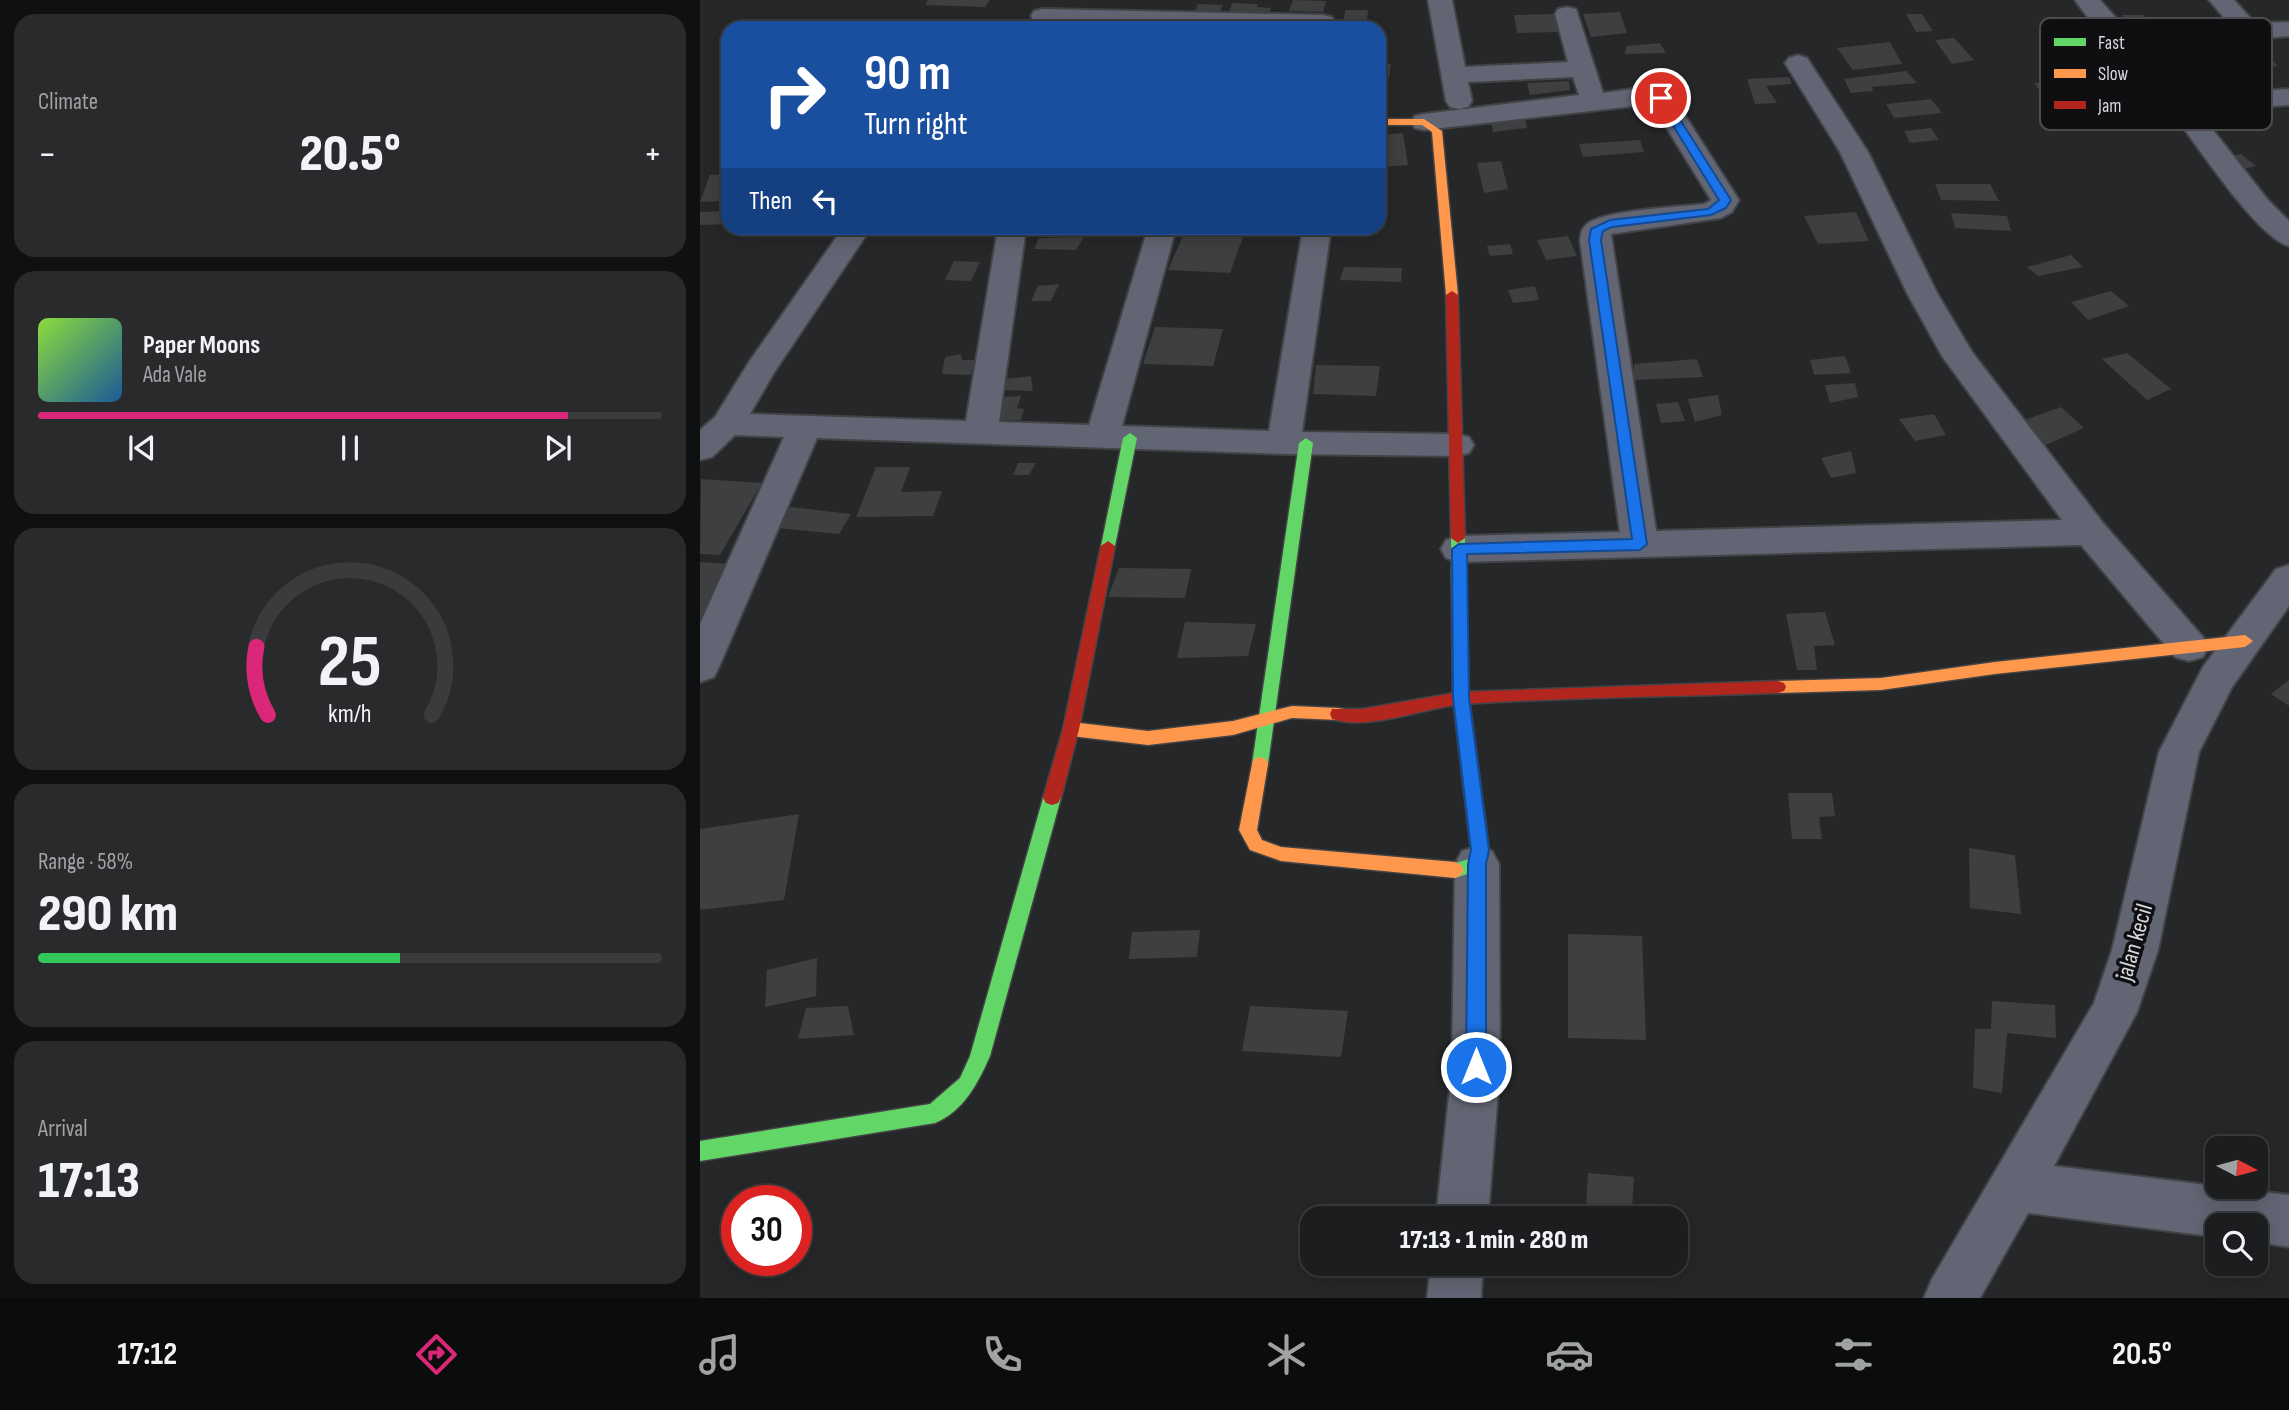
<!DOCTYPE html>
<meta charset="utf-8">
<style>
:root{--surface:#1c1d1f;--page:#292a2c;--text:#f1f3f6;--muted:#a0a2a4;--line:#3a3b3d;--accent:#db2777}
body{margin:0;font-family:"Sofia Sans Condensed",sans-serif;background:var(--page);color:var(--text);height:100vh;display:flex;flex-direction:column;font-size:26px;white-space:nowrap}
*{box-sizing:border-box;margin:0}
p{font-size:23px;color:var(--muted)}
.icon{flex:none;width:38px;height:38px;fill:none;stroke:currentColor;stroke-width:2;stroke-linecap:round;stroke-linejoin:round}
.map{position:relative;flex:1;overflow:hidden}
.details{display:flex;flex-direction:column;gap:14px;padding:14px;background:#0f1011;width:700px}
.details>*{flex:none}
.banner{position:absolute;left:21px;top:21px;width:665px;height:214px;border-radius:21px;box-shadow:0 4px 18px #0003,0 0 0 2px var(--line);background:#1a4fa0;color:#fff;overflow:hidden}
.needle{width:46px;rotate:96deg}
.controls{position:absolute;left:1505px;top:1136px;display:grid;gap:14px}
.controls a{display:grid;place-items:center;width:63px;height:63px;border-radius:14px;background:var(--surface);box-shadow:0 4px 18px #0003,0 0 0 2px var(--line);font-size:35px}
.speed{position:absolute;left:21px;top:1185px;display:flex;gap:14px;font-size:35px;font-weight:700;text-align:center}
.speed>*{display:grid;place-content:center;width:91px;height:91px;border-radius:50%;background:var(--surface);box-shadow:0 4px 18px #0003,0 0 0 2px var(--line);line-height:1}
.speed .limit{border:10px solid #d22;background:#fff;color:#111}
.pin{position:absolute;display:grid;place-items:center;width:60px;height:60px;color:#fff;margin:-30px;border:4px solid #fff;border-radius:50%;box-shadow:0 2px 7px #0007}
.me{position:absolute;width:77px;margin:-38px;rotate:0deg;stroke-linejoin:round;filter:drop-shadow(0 0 5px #0008)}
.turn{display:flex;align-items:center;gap:24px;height:147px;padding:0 28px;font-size:32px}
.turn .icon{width:91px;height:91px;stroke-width:2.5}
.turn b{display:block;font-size:49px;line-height:60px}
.then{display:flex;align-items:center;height:66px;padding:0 28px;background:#0003;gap:14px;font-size:26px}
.big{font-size:52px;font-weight:800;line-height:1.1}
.details .tile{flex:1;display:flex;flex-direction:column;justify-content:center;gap:10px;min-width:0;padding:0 24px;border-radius:21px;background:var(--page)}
.details .dial{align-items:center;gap:0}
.dial svg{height:182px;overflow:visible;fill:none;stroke:var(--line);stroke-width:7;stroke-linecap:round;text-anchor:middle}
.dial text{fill:var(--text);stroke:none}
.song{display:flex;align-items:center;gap:21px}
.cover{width:84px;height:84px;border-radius:10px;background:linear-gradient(135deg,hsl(90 70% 55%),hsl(210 70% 35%))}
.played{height:7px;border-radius:4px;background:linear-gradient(90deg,var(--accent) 85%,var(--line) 85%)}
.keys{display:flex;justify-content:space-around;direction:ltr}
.heat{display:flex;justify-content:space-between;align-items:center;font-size:38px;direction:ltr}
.charge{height:10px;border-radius:5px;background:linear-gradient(90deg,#34c759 58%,var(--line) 0)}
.trip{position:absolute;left:600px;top:1206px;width:388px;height:70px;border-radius:21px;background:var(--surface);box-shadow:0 4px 18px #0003,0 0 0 2px var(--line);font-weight:800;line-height:70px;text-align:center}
.tab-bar{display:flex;height:112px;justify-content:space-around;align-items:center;background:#0b0c0c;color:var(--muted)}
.tab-bar .icon{width:49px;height:49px}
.tab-bar .selected{color:var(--accent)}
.tab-bar b{font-size:32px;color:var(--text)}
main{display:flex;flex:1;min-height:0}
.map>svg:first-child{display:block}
</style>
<main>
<section class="details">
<div class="tile"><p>Climate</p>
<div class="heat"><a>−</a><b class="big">20.5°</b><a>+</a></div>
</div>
<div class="tile">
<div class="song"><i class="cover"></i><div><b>Paper Moons</b><p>Ada Vale</p></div></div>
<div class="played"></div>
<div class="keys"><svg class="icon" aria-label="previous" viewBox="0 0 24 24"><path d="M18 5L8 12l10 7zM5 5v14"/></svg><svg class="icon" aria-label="pause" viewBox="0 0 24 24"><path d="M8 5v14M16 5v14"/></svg><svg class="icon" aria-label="next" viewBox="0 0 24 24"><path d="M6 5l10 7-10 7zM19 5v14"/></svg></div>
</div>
<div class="tile dial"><svg viewBox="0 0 100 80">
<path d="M14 69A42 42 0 1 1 86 69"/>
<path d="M14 69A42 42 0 0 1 9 39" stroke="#db2777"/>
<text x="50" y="56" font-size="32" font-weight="700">25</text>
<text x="50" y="72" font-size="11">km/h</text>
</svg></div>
<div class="tile"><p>Range · 58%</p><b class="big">290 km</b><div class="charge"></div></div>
<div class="tile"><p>Arrival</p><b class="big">17:13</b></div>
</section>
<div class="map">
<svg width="1589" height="1298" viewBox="0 0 1589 1298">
<rect width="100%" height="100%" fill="#262729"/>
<path fill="#3e3f40" d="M228 0H290L285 7 225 5Z
M593 0 626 1 623 12 589 11Z
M532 3 558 4 557 7 571 8 568 16 528 15Z
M498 4 523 5 518 18 492 17Z
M645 10H668L667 20H644Z
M920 12 927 33 891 37 883 14Z
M858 14 862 32 817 33 814 15Z
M1206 14H1222L1233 31 1216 32Z
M1422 15H1443L1451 24 1427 26Z
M1254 38 1274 60 1252 64 1235 40Z
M1190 42 1202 64 1153 70 1137 48Z
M960 43 966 53 925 54 926 46Z
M1565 53 1578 66 1561 67 1548 55Z
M679 63 691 64 689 79H679Z
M1206 71 1217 83 1172 87 1173 91 1151 93 1144 79Z
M1089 77 1092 84 1066 86 1077 103 1055 104 1047 79Z
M869 81 870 90 830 95 827 83Z
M1357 82 1366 92 1342 94 1334 83Z
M1231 99 1242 113 1194 118 1186 104Z
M824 114 827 128 793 132 791 119Z
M1231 128 1239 140 1210 143 1204 131Z
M703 133 708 165 679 167V135Z
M940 140 944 152 883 157 879 144Z
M1541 154 1556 166 1540 170 1524 157Z
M801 161 808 189 784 193 777 163Z
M28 174V201L0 202 10 175Z
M1235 184H1290L1299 201 1241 200Z
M28 211V224L0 225V212Z
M1156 212 1169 241 1118 244 1104 216Z
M1251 213 1307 216 1311 231 1255 228Z
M483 236 543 237 530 273 468 270Z
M868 236 877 256 846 260 837 240Z
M384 237 376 250 334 249 339 238Z
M810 244 813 254 790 256 787 246Z
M1371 255 1383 267 1338 276 1327 267Z
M254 261 280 262 271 281 245 280Z
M644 267 702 268 701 282 640 280Z
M359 284 351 301H331L338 286Z
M835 286 839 300 813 303 808 290Z
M1411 291 1429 306 1388 320 1371 302Z
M455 327 523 329 513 366 443 364Z
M1427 353 1471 389 1447 400 1402 359Z
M261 354 262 360H275L271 375 242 374 245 357Z
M1145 356 1151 373 1114 375 1110 360Z
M997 359 1003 377 934 380V364Z
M616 365 680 366 676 396 613 394Z
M331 376 333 391 302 390 304 379Z
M1155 383 1158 397 1130 403 1125 385Z
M1018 395 1022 415 995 422 988 399Z
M321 396 317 408 324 409 321 420H298L302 397Z
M978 402 985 421 961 423 956 404Z
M1361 407 1384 428 1339 448 1319 422Z
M1234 414 1246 435 1215 441 1199 419Z
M1151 451 1156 473 1131 478 1121 458Z
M318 463H336L329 475H313Z
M176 467H210L201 492 242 491 233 516 156 517Z
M1 479 62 483 20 555 0 554Z
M90 507 151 514 139 534 77 528Z
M0 562 33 564 0 621Z
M419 568 491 569 485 598 408 597Z
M1125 612 1135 645 1114 646 1117 670H1097L1086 614Z
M485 622 556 624 548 656 477 658Z
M1589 680V706L1571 694Z
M1088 793H1132L1135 816 1119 817 1122 839H1092Z
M99 814 84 900 0 910V829Z
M1269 848 1315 855 1321 914 1270 908Z
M500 930 497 957 429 959 432 932Z
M868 934 942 936 946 1040 868 1038Z
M117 958 116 996 65 1007 67 970Z
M1292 1001 1355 1005 1356 1038 1307 1033 1302 1093 1273 1088 1275 1029H1291Z
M148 1006 154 1035 98 1039 106 1008Z
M550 1006 648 1011 641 1057 542 1051Z
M888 1173 934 1177 932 1210 886 1205Z"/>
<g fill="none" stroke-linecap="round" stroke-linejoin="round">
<defs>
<path id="street" d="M728 0H752L765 67 868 62 855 14 858 9 867 7 876 9 903 93 947 87 970 92 1039 200 1032 212 1021 218 911 234 956 531 1362 520 1242 356 1207 293 1140 152 1085 63 1089 58 1098 55 1107 58 1168 152 1237 293 1272 352 1403 523 1503 637 1508 647 1503 657 1489 661 1475 657 1381 545 759 562 746 558 741 549 746 540 759 536 920 532 880 240C881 234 881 229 886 225 900 210 981 207 1004 204L1011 200 952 104 724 130 715 128 711 122 715 116 724 114 879 95 873 77 768 82 772 101 768 107 759 109 750 107 746 101Z
M1375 0H1400L1433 37 1531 26 1509 0H1534L1555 23 1589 22V36L1445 50 1486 96 1589 89V105L1498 111 1568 200 1589 221V246C1556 237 1494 140 1470 110 1440 73 1402 39 1375 0Z
M343 9 623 15 632 17 635 22 628 28 334 21 331 16 334 11Z
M143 228H171L75 371 50 414 266 421 298 228H326L299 422 389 425 448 228H476L422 426 569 431 603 228H631L602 432 757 434 769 437 774 445 769 453 757 456 584 454 117 438 19 667 14 677 0 682V624L84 437 35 435 12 457 0 460V430L15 417 49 362Z
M1589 565V606L1532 687 1499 752 1458 950 1437 1012 1354 1166 1589 1195V1247L1556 1242V1225H1517V1237L1328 1213 1280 1298H1224L1232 1279 1394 1003 1412 950 1459 752 1503 667 1576 569Z
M777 846 792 851 799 864 800 1067 788 1218H736L752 1067 755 864 762 851Z
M731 1264H783L781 1298H727Z"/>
<path id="fast" d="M430 433 437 438 415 546 408 551 401 546 423 438Z
M606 438 613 443 568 764 566 769 560 771 554 769 552 764 599 443Z
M758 533 765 538 769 698 789 850 783 869 755 878 749 875 746 870 749 865 769 859 771 850 753 698 751 538Z
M352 791 358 793 361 798 290 1056C278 1083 264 1111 235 1123L0 1161V1141L230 1104 260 1078 270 1056 343 798 346 793Z"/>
<path id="slow" d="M679 119H724L742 131 758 295 756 298H748L746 295 732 132 722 125H679Z
M1545 635 1553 641 1545 647 1295 674 1181 690 1078 693 1072 691 1070 687 1072 683 1078 681 1181 678 1295 662Z
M592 706 638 708 644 709 646 714 644 719 638 720 592 718 533 735 448 745 371 736 365 734 363 729 365 724 371 722 448 731 533 721Z
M560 757 566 759 568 764 557 830 562 840 581 847 755 862 761 865 764 870 761 875 755 878 581 861 550 850 539 830 552 764 554 759Z"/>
<path id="jam" d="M752 291 758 295 765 538 758 543 751 538 746 295Z
M408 541 415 546 379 729 361 798 358 803 352 805 346 803 343 798 363 729 401 546Z
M1078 681 1084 683 1086 687 1084 691 1078 693C973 697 868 697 764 704 725 707 670 731 632 719L630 714 632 709H662L761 692Z"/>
</defs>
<use href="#street" stroke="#434345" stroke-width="4"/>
<use href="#fast" stroke="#434345" stroke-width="3"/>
<use href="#slow" stroke="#434345" stroke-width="3"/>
<use href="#jam" stroke="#434345" stroke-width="3"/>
<use href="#street" fill="#626573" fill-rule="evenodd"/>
<use href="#fast" fill="#63d668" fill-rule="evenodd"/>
<use href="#slow" fill="#ff974d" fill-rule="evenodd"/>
<use href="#jam" fill="#b3261e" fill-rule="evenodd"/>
</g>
<path fill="#1a73e8" stroke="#114b97" stroke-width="2" d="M957 96H965L1031 200 1026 208 1011 215 912 227 903 231 901 240 947 544 940 550 767 554 769 698 789 850 786 864V1067L783 1074 776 1077 769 1074 766 1067 768 864 771 850 753 698 752 549 759 544 932 539 889 240 891 229 910 220 1008 209 1019 200 956 98Z"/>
<g text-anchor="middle" stroke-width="7" stroke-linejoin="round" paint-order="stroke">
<g font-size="24" fill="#d7d8db" stroke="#0f0f11">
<text transform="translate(1434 942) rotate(-74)" y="8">jalan kecil</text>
</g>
</g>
<rect x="1340" y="18" width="232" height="112" rx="10" fill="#0f0f11" stroke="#4b4b4e" stroke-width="2"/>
<rect x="1354" y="38" width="32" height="8" fill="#63d668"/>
<rect x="1354" y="69" width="32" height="9" fill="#ff974d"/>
<rect x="1354" y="101" width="32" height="8" fill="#b3261e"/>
<g font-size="19" fill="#d7d8db">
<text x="1398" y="49">Fast</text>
<text x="1398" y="80">Slow</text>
<text x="1398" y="112">Jam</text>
</g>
</svg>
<div class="controls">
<a><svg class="needle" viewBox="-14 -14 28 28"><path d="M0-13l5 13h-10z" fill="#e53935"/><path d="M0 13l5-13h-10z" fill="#a0a2a4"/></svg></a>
<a><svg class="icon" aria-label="search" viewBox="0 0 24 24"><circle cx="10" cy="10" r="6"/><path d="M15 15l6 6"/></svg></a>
</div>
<div class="speed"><div class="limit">30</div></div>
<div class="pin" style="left:961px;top:98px;background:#d93025"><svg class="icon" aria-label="arrive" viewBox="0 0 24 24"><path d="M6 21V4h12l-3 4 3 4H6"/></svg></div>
<svg class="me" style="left:776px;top:1067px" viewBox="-20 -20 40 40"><circle r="17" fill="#1a73e8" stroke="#fff" stroke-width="3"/><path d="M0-11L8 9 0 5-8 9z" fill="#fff"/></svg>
<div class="trip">17:13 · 1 min · 280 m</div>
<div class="banner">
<div class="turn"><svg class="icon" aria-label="right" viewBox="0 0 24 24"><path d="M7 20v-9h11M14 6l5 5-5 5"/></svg><div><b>90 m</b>Turn right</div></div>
<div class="then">Then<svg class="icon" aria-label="left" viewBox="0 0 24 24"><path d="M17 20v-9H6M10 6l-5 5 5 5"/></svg></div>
</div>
</div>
</main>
<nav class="tab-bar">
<b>17:12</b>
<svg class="icon selected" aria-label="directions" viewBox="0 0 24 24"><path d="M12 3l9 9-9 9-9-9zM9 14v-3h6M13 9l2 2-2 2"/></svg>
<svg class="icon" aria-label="music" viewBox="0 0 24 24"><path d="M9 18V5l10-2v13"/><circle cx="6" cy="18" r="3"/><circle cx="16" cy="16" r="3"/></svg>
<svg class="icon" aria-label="phone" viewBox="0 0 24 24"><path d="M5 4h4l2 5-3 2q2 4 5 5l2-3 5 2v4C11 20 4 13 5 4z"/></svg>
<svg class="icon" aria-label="climate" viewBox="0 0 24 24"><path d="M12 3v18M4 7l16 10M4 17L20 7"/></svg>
<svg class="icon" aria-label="car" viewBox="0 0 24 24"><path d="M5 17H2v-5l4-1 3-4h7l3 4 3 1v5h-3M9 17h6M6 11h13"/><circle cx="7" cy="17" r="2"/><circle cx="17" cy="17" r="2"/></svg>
<svg class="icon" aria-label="filters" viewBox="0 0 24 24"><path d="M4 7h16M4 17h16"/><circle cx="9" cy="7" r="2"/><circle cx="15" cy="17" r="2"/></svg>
<b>20.5°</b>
</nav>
